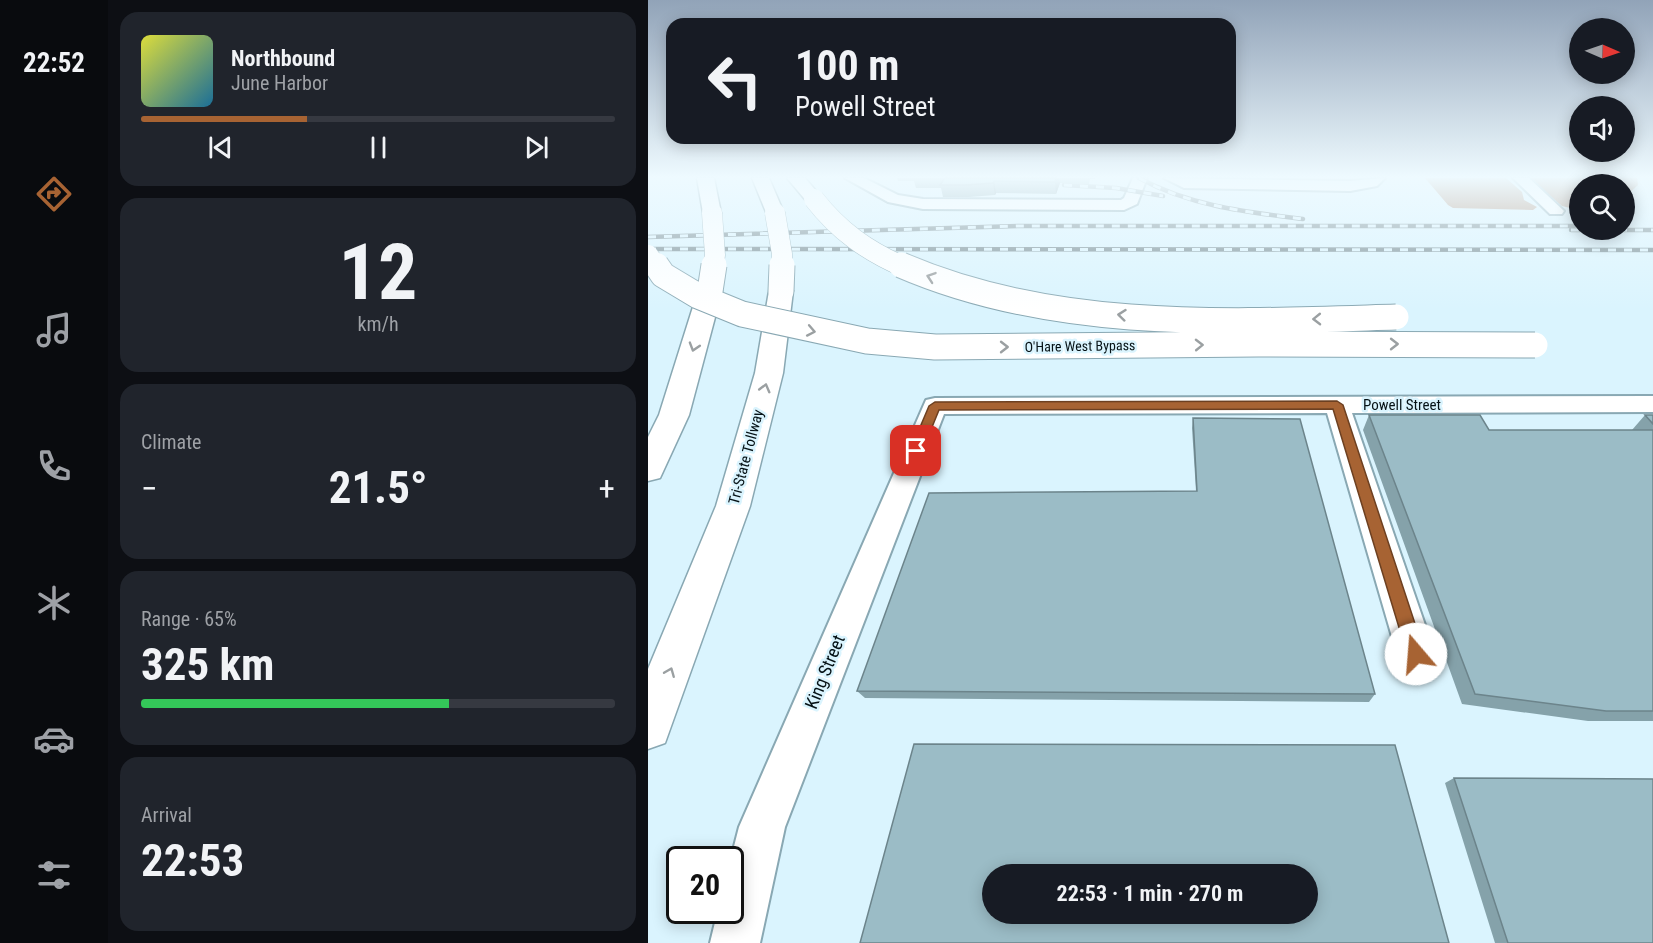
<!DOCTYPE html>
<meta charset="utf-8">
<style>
:root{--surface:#171b24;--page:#20242c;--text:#f1f3f6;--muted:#9ea1a6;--line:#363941;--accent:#a76333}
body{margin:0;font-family:"Roboto Condensed",sans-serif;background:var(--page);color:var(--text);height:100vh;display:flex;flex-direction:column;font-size:22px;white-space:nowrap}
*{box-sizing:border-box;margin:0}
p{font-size:20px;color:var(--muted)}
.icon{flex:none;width:33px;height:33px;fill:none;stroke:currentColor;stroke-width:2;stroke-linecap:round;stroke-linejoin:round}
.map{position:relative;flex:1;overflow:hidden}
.side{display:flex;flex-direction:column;gap:12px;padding:12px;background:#0d0f14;width:540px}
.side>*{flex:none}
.banner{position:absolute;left:18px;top:18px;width:570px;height:126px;border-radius:18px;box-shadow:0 3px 15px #0003;background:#171b24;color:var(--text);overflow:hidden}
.needle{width:39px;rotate:92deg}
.buttons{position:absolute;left:921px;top:18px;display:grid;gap:12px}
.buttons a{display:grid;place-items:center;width:66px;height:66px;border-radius:50%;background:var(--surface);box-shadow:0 3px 15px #0003;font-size:30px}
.speed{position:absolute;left:18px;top:846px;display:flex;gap:12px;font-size:30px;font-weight:700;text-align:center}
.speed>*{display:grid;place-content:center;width:78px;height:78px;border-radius:50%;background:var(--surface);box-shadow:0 3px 15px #0003;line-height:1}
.speed .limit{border:3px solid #111;border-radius:9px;background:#fff;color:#111}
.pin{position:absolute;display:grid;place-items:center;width:51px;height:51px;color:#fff;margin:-26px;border-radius:12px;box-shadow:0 3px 9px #0006}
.me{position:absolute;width:66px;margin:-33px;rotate:342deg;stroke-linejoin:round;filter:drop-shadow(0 0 4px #0008)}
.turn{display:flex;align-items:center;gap:21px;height:126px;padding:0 30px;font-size:27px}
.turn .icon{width:78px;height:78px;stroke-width:2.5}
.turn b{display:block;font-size:42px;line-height:51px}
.big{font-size:45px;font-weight:700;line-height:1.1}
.side .widget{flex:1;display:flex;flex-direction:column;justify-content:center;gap:9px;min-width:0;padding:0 21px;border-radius:18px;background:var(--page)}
.side .dial{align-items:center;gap:0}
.dial b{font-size:78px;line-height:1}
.song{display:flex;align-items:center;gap:18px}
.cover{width:72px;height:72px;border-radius:9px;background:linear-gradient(135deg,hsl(60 70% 55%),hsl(200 70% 35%))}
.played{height:6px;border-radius:3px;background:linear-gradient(90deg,var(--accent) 35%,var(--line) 35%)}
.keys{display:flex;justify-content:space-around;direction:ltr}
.heat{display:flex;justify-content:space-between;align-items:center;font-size:33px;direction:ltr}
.charge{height:9px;border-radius:4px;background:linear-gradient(90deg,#34c759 65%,var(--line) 0)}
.trip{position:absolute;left:334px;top:864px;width:336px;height:60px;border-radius:30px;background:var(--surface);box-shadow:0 3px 15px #0003;font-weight:700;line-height:60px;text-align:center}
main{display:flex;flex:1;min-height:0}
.dock{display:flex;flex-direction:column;width:108px;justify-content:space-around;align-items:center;background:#090b0e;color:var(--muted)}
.dock .icon{width:42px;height:42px}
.dock .current{color:var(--accent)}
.dock b{font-size:27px;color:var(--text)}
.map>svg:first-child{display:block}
</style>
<main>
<nav class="dock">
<b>22:52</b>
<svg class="icon current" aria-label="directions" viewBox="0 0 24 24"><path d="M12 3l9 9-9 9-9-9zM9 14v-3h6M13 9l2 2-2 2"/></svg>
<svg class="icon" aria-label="music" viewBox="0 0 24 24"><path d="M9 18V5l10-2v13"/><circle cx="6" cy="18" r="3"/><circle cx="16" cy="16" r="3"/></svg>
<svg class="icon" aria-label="phone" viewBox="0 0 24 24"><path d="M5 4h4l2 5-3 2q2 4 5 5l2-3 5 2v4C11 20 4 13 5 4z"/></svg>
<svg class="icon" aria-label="climate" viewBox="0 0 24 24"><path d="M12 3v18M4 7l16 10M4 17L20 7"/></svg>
<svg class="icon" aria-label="car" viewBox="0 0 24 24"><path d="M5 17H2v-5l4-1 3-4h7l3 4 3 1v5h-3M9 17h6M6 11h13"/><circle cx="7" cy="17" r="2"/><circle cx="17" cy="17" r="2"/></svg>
<svg class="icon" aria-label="filters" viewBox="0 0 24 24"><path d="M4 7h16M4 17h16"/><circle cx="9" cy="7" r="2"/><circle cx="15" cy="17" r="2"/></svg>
</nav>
<section class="side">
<div class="widget">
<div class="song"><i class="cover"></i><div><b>Northbound</b><p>June Harbor</p></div></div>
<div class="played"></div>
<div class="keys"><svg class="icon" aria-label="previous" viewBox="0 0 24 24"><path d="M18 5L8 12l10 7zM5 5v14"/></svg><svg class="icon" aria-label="pause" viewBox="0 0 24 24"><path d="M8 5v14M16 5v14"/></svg><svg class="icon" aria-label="next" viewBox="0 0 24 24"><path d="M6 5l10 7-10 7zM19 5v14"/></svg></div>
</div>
<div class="widget dial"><b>12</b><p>km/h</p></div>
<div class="widget"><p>Climate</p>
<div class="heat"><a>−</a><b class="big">21.5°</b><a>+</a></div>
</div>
<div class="widget"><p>Range · 65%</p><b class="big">325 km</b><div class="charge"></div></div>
<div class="widget"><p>Arrival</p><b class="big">22:53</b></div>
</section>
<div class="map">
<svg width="1005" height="943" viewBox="0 0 1005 943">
<rect width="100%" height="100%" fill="#daf4fe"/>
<path fill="#ae8971" d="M777 178H858L874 192 876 200 889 207 885 210 805 208 800 205Z
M880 178H989L990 185 977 197 976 184H932L931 210 914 206Z"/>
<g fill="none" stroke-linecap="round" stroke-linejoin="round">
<defs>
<path id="minor" d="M197 178H216L250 195 275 199 473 200 476 198 485 178H499L489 204 476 210 275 209 240 202Z
M516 178 702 181 737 178 729 186 702 191 536 188Z
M865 178H881L916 211 914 214H902Z
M1005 396V412L704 413 787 654 781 667 768 672 755 667 749 654 679 413 296 414 137 827 112 943H62L70 910H82V862L91 827 278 400 287 398Z"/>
<path id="highway" d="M49 178H66L73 213 71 217H57L55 213Z
M104 178H121L136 213 134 217H120Z
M139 178H157L175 199 172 203H160Z
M62 284 70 286 74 291 41 415 12 478 0 481V437L11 415 50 291 54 286Z
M133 284 141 286 145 291 135 373 102 506 17 743 0 749V669L68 506 107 373 121 291 125 286Z"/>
</defs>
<use href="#minor" stroke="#89a8b3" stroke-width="4"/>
<use href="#highway" stroke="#89a8b3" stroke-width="3"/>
<use href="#minor" fill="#fff" fill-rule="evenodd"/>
<use href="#highway" fill="#fff" fill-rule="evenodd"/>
<defs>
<path id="rail" d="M491 178C542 206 598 212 655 219
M416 185 468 188 515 196
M923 230H1005
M0 237 370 226H932
M0 249 1005 250"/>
</defs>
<use href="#rail" stroke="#778b92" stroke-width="4.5"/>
<use href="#rail" stroke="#daf4fe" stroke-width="3" stroke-dasharray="8" stroke-linecap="butt"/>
<defs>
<path id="highway-bridge-far1" d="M166 199C191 231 219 251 256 267
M64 213 67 255 65 267
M127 213 134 254V267
M0 255 9 267"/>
<path id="highway-bridge" d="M8 265 15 275 50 296 94 314 219 341 287 347 610 344 887 345
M253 265C408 332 583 322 748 317
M62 291 66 265
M133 291 134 265"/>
</defs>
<use href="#highway-bridge-far1" stroke="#89a8b3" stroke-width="21" stroke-linecap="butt"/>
<use href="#highway-bridge" stroke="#89a8b3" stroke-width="27" stroke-linecap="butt"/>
<use href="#highway-bridge-far1" stroke="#fff" stroke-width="20"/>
<use href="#highway-bridge" stroke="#fff" stroke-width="25"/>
</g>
<path fill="#85a2aa" d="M249 178H447V179H442L441 184 412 183 408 194 348 193 347 195 321 197H295L293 188H268L266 181H250Z
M721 415 841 430H984L997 415H1005V721H940L814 704 715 430Z
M545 418 727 694 721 702 217 698 209 691 548 491 544 428Z
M806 778 1005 943H847L797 783Z"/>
<path fill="#6c848b" d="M408 178H411L412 183 408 194 407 182Z
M346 181 348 193 347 195 345 183Z"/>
<path fill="#9bbcc6" stroke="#6c848b" stroke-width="1.5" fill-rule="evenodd" d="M297 178H408L407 182 346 181 345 183 318 185H292Z
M721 415H832L841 430H1005V711H958L827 694Z
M997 415H1005V424Z
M545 418 652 419 727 694 209 691 281 493 549 491Z
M266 744 747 745 801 943H212ZM345 874H660V914H345Z
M806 778 1005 779V943H860Z"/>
<defs><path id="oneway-chevron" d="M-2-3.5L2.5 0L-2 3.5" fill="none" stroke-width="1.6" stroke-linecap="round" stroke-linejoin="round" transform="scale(1.5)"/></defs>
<g stroke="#9ba0a2">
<use href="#oneway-chevron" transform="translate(283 277) rotate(-161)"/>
<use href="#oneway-chevron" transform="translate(474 315) rotate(-174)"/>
<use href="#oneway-chevron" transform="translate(669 319) rotate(179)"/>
<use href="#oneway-chevron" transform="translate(163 331) rotate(11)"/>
<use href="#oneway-chevron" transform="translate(746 344)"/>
<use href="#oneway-chevron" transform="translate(551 345) rotate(-1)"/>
<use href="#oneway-chevron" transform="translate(46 347) rotate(107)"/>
<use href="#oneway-chevron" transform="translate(356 347)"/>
<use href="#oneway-chevron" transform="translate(117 388) rotate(-75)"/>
<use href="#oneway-chevron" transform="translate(22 672) rotate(-68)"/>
</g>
<linearGradient id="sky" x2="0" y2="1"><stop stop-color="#91a3b8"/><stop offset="0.57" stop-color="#eefaff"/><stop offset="1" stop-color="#eefaff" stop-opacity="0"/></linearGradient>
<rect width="1005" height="310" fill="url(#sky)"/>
<path fill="#a76333" stroke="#6d4021" stroke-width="1.5" d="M689 401 695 405 777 654 774 660 768 662 761 660 759 654 685 409 291 410 273 454H264L262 451 281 406 287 402Z"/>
<g text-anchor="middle" stroke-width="5" stroke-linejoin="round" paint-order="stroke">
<g font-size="14" fill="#061216" stroke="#daf4fe">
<text transform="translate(432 346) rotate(-1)" y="5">O'Hare West Bypass</text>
</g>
<g font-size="15" fill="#061216" stroke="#daf4fe">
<text x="754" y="410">Powell Street</text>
<text transform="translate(98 457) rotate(-75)" y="5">Tri-State Tollway</text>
</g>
<g font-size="18" fill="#061216" stroke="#daf4fe">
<text transform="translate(177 672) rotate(-68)" y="6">King Street</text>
</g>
</g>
</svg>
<div class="buttons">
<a><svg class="needle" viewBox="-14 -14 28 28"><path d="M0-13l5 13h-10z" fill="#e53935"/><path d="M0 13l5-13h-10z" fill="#9ea1a6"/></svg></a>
<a><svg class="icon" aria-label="sound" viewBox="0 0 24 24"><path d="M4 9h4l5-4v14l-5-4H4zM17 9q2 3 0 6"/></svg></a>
<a><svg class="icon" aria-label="search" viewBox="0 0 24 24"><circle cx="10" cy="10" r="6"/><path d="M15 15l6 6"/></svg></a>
</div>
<div class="speed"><div class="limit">20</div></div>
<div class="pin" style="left:268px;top:451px;background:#d93025"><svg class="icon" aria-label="arrive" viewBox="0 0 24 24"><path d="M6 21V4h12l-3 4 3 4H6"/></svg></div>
<svg class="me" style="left:768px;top:654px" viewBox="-20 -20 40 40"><circle r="19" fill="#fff"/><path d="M0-13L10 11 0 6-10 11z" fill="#a76333"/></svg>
<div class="trip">22:53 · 1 min · 270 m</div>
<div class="banner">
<div class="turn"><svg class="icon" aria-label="left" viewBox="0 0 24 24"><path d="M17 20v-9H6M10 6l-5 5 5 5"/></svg><div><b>100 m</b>Powell Street</div></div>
</div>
</div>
</main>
